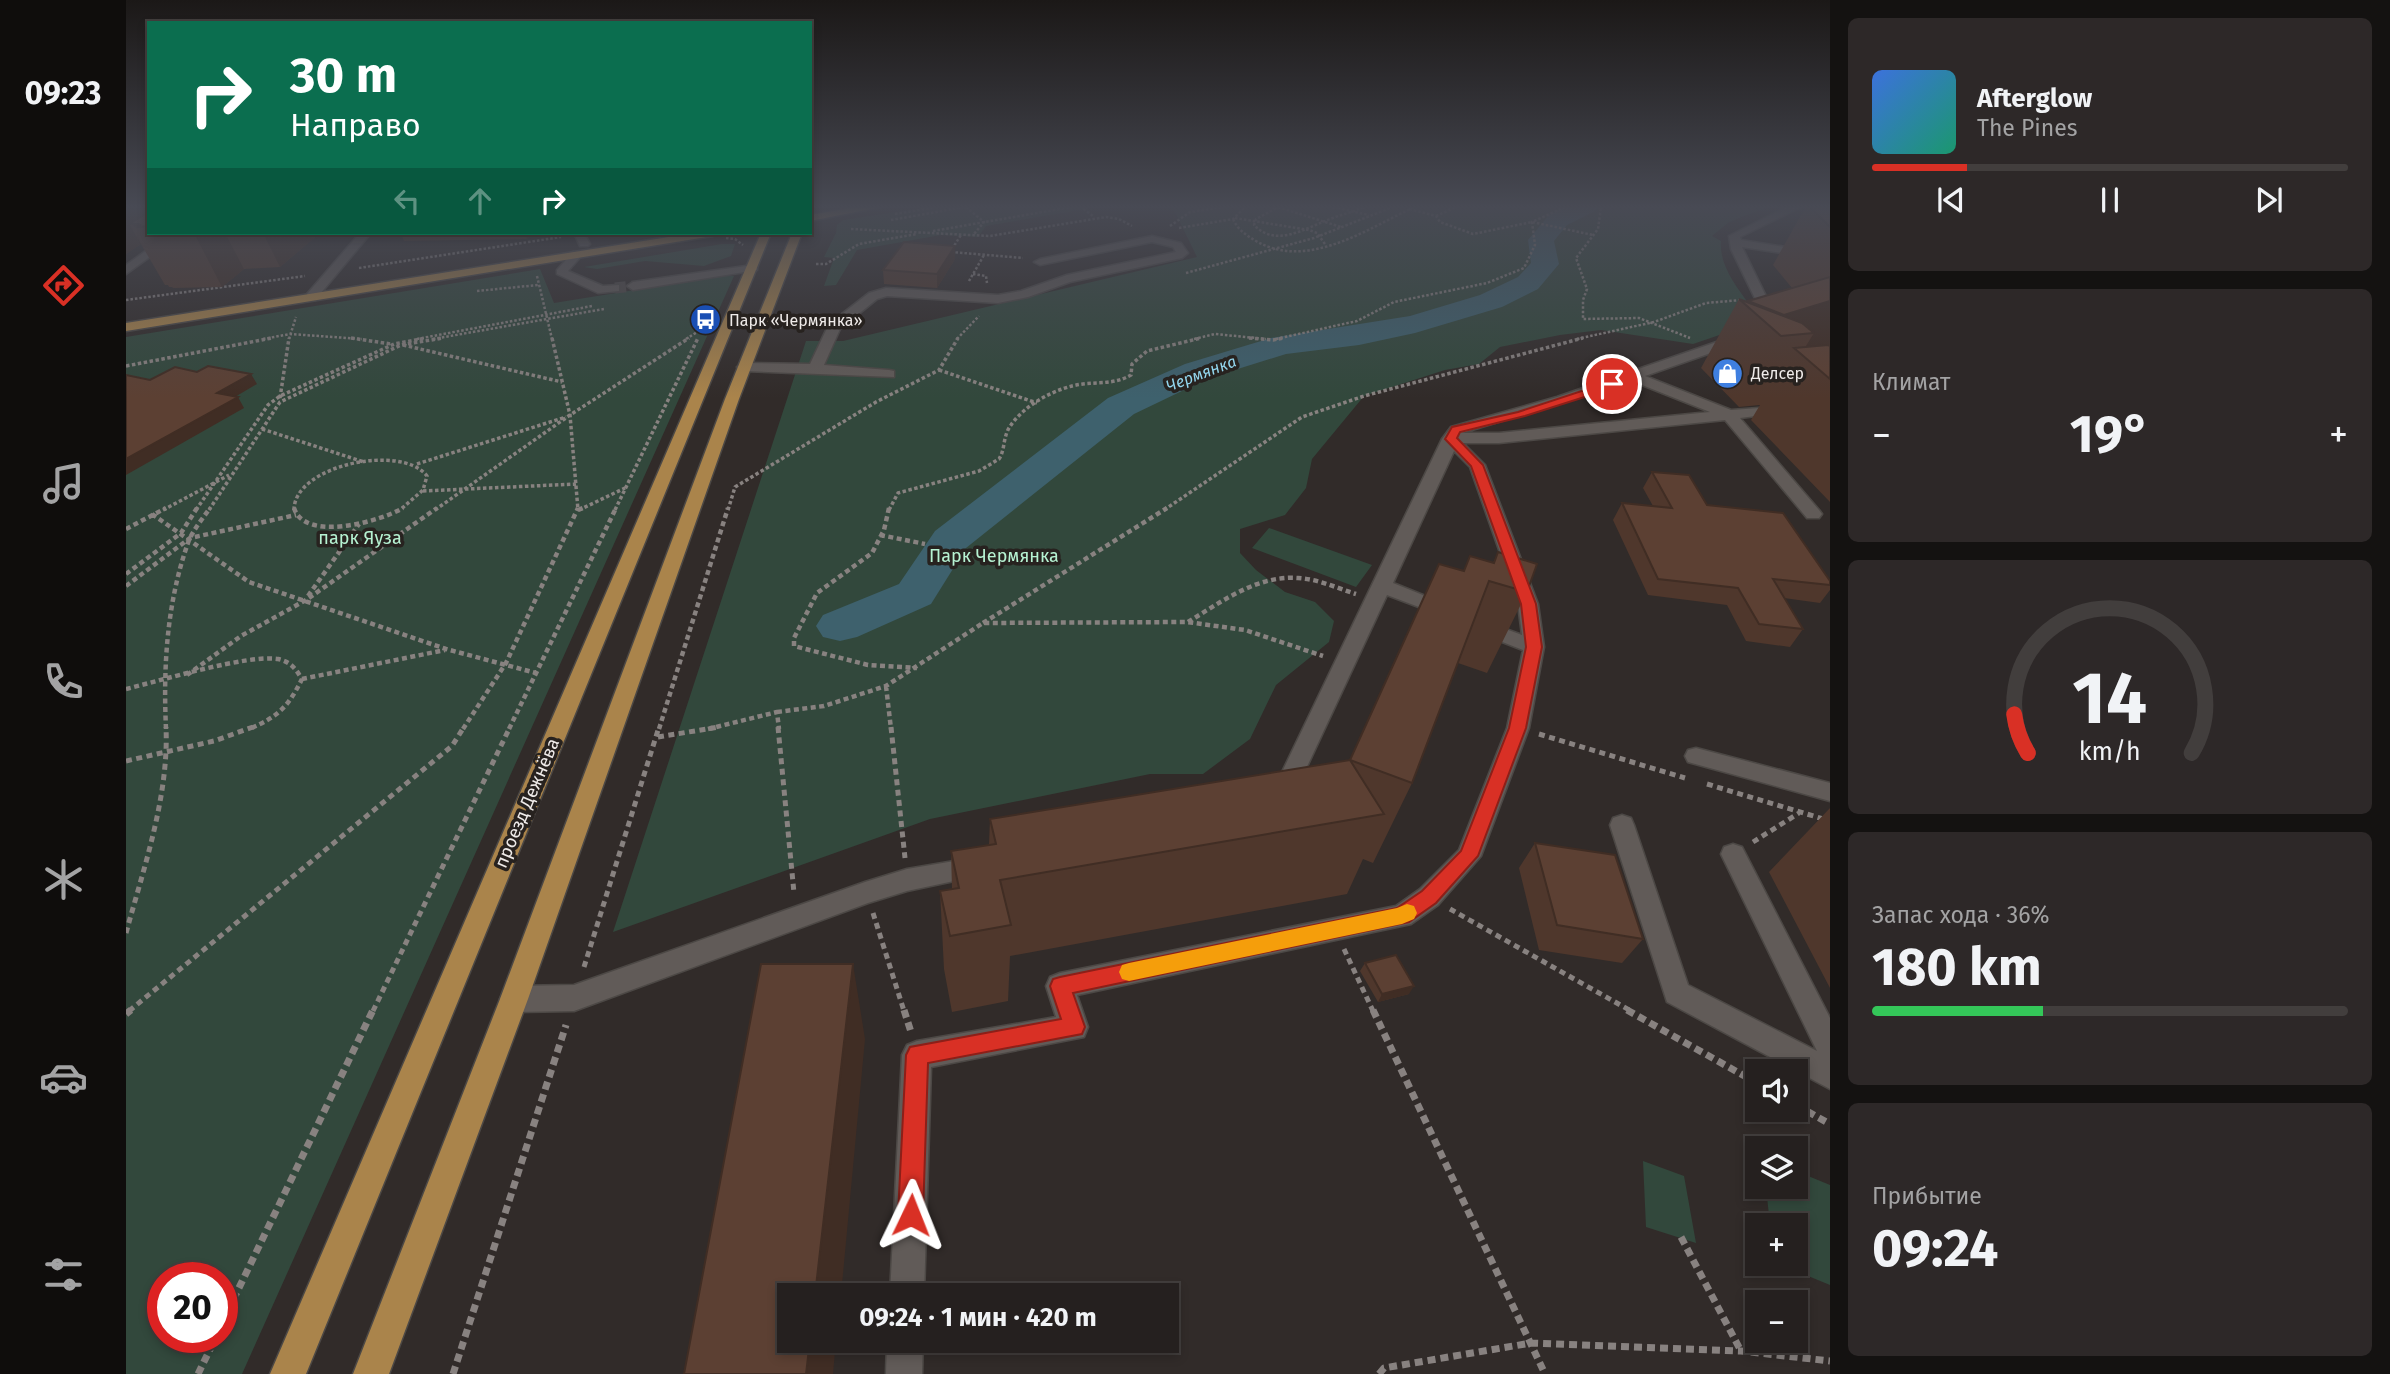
<!DOCTYPE html>
<html lang="ru">
<meta charset="utf-8">
<style>
:root{--surface:#25201f;--page:#2d2828;--text:#f1f3f6;--muted:#a3a3a4;--line:#423e3d;--accent:#d93025}
body{margin:0;font-family:"Fira Sans",sans-serif;background:var(--page);color:var(--text);height:100vh;display:flex;flex-direction:column;font-size:26px;white-space:nowrap}
*{box-sizing:border-box;margin:0}
p{font-size:23px;color:var(--muted)}
.icon{flex:none;width:38px;height:38px;fill:none;stroke:currentColor;stroke-width:2;stroke-linecap:round;stroke-linejoin:round}
.map{position:relative;flex:1;overflow:hidden}
.panel{display:flex;flex-direction:column;gap:18px;padding:18px;background:#141211;width:560px}
.panel>*{flex:none}
.guide{position:absolute;left:21px;top:21px;width:665px;height:214px;border-radius:0px;box-shadow:0 4px 10px #0003,0 0 0 2px var(--line);background:#0b6e4f;color:#fff;overflow:hidden}
.fabs{position:absolute;left:1619px;top:1059px;display:grid;gap:14px}
.fabs a{display:grid;place-items:center;width:63px;height:63px;border-radius:0px;background:var(--surface);box-shadow:0 4px 10px #0003,0 0 0 2px var(--line);font-size:35px}
.speed{position:absolute;left:21px;top:1262px;display:flex;gap:14px;font-size:35px;font-weight:700;text-align:center}
.speed>*{display:grid;place-content:center;width:91px;height:91px;border-radius:50%;background:var(--surface);box-shadow:0 4px 10px #0003,0 0 0 2px var(--line);line-height:1}
.speed .limit{border:10px solid #d22;background:#fff;color:#111}
.pin{position:absolute;display:grid;place-items:center;width:60px;height:60px;color:#fff;margin:-30px;border:4px solid #fff;border-radius:50%;box-shadow:0 2px 7px #0007}
.me{position:absolute;width:77px;margin:-38px;rotate:2deg;stroke-linejoin:round;filter:drop-shadow(0 0 5px #0008)}
.turn{display:flex;align-items:center;gap:24px;height:147px;padding:0 28px;font-size:32px}
.turn .icon{width:91px;height:91px;stroke-width:2.5}
.turn b{display:block;font-size:49px;line-height:60px}
.lanes{display:flex;align-items:center;height:66px;padding:0 28px;background:#0003;justify-content:center;gap:35px;direction:ltr}
.lanes .off{opacity:.35}
.big{font-size:52px;font-weight:700;line-height:1.1}
.panel .widget{flex:1;display:flex;flex-direction:column;justify-content:center;gap:10px;min-width:0;padding:0 24px;border-radius:10px;background:var(--page)}
.panel .dial{align-items:center;gap:0}
.dial svg{height:182px;overflow:visible;fill:none;stroke:var(--line);stroke-width:7;stroke-linecap:round;text-anchor:middle}
.dial text{fill:var(--text);stroke:none}
.song{display:flex;align-items:center;gap:21px}
.cover{width:84px;height:84px;border-radius:10px;background:linear-gradient(135deg,hsl(220 70% 55%),hsl(160 70% 35%))}
.played{height:7px;border-radius:4px;background:linear-gradient(90deg,var(--accent) 20%,var(--line) 20%)}
.keys{display:flex;justify-content:space-around;direction:ltr}
.heat{display:flex;justify-content:space-between;align-items:center;font-size:38px;direction:ltr}
.charge{height:10px;border-radius:5px;background:linear-gradient(90deg,#34c759 36%,var(--line) 0)}
.trip{position:absolute;left:651px;top:1283px;width:402px;height:70px;border-radius:0px;background:var(--surface);box-shadow:0 4px 10px #0003,0 0 0 2px var(--line);font-weight:700;line-height:70px;text-align:center}
main{display:flex;flex:1;min-height:0}
.tabs{display:flex;flex-direction:column;width:126px;justify-content:space-around;align-items:center;background:#0f0d0c;color:var(--muted)}
.tabs .icon{width:49px;height:49px}
.tabs .active{color:var(--accent)}
.tabs b{font-size:32px;color:var(--text)}
.map>svg:first-child{display:block}
</style>
<main>
<nav class="tabs">
<b>09:23</b>
<svg class="icon active" aria-label="directions" viewBox="0 0 24 24"><path d="M12 3l9 9-9 9-9-9zM9 14v-3h6M13 9l2 2-2 2"/></svg>
<svg class="icon" aria-label="music" viewBox="0 0 24 24"><path d="M9 18V5l10-2v13"/><circle cx="6" cy="18" r="3"/><circle cx="16" cy="16" r="3"/></svg>
<svg class="icon" aria-label="phone" viewBox="0 0 24 24"><path d="M5 4h4l2 5-3 2q2 4 5 5l2-3 5 2v4C11 20 4 13 5 4z"/></svg>
<svg class="icon" aria-label="climate" viewBox="0 0 24 24"><path d="M12 3v18M4 7l16 10M4 17L20 7"/></svg>
<svg class="icon" aria-label="car" viewBox="0 0 24 24"><path d="M5 17H2v-5l4-1 3-4h7l3 4 3 1v5h-3M9 17h6M6 11h13"/><circle cx="7" cy="17" r="2"/><circle cx="17" cy="17" r="2"/></svg>
<svg class="icon" aria-label="filters" viewBox="0 0 24 24"><path d="M4 7h16M4 17h16"/><circle cx="9" cy="7" r="2"/><circle cx="15" cy="17" r="2"/></svg>
</nav>
<div class="map">
<svg width="1704" height="1374" viewBox="0 0 1704 1374">
<rect width="100%" height="100%" fill="#312b29"/>
<path fill="#32483c" fill-rule="evenodd" d="M810 206H977L860 226 852 237 815 235 731 250 710 285 698 286 708 258 698 257 710 233 711 225 717 220Z
M1043 206H1644L1603 222 1586 236 1595 241C1593 265 1610 286 1623 304L1620 326 1567 344 1475 330 1434 335 1374 347 1353 364 1319 370 1238 396 1186 459 1180 488 1159 515 1114 529V553L1130 570 1159 592 1189 602 1208 621 1203 642 1150 685 1124 739 1077 774H1024L804 819 487 932 680 341H717L1071 257 1050 214Z
M596 244H609L605 256 578 266 519 261 471 269 458 267Z
M414 269 428 303 595 276H608L116 1374H0V337ZM37 1278H96V1337H37Z
M1143 528 1246 565 1230 587 1126 548Z
M1517 1161 1558 1176 1570 1243 1520 1227Z
M1670 1171 1704 1185V1285L1653 1264H1670V1225H1644L1640 1187 1670 1186Z"/>
<g fill="none" stroke-linecap="round" stroke-linejoin="round">
<path fill="#3e616d" fill-rule="evenodd" d="M1440 206H1472L1469 211 1441 225 1428 241 1433 264 1412 289 1376 307 1289 333 1233 345 1160 354 1083 378 1008 414 840 548 805 604 731 637 714 641 697 637 690 626 697 615 773 584 809 531 982 398 1059 364 1145 338 1284 316 1354 295 1392 277 1405 263 1402 240 1423 215Z"/>
<path stroke="#4e4846" stroke-width="11" stroke-dasharray="11 6" stroke-linecap="butt" d="M489 288 507 286"/>
<defs>
<path id="minor" d="M1663 206H1677L1614 237 1615 240 1703 254 1704 264 1695 259 1616 247 1652 321 1646 325 1640 321 1605 249 1603 236Z
M45 233H57L0 274V265Z
M234 233H245L189 300H181V294Z
M448 233H458L464 244 462 246H454Z
M1026 236 1055 243 1062 253 1056 258 944 282 902 297 872 303 761 296 751 299 714 329 698 365 763 370 768 371V377L618 371 611 367 618 363 684 364 703 324 743 293 760 288 872 295 895 291 941 275 1050 252 1047 247 1026 242 914 265 908 262 914 259Z
M447 252 457 254 442 271 477 286 493 285V291L472 293 431 274V270Z
M627 265 631 266V270L507 290 501 286 507 282Z
M1611 335 1616 336V342L1519 376 1605 410 1663 406 1665 409 1663 412 1614 418 1693 510 1696 514 1693 518H1681L1599 420 1373 443H1337L1359 465 1412 604 1418 647 1403 728 1355 856 1312 905 1285 924 951 995 962 1027 958 1037 805 1067 798 1295H764L776 1055 781 1045 791 1041 930 1017 920 986 924 977 934 973 1270 906 1294 889 1333 850 1381 728 1397 650 1348 631 1345 626 1348 621 1355 620 1396 635 1392 604 1344 467 1328 451 1267 583 1329 608 1332 612 1329 616 1322 618 1261 595 1165 801 1157 804 1149 801 1145 795 1316 439 1325 427 1431 397ZM1506 381 1584 412 1373 433H1336Z
M1570 748 1704 783V801L1562 762 1559 756 1562 750Z
M1496 815 1505 818 1508 825 1562 985 1691 1051 1595 854 1598 847 1607 844 1616 847 1704 1018V1089L1541 1002 1484 825 1487 818Z
M852 857 861 860 865 867 861 874 781 891 742 903 448 1011 388 1012 378 1008 374 999 378 990 388 986 448 985 739 882 781 869Z
M761 1340H797L796 1374H760Z"/>
<path id="major" d="M736 206H760L684 221V215Z
M568 233H592L587 236 0 331V323Z
M635 233H645L180 1374H144Z
M666 233H676L613 399 402 999 263 1374H227L374 999 599 399Z"/>
</defs>
<use href="#minor" stroke="#4c4845" stroke-width="3"/>
<use href="#major" stroke="#4c4845" stroke-width="3"/>
<path stroke="#888280" stroke-width="2.5" stroke-dasharray="2.5 2" stroke-linecap="butt" d="M954 206 967 216
M1154 206 1130 219 1128 225C1149 247 1176 230 1199 221 1213 215 1227 212 1241 206
M1203 206 1243 215
M1288 206 1284 209 1310 216 1314 222 1347 234 1406 222 1467 235
M1478 206 1475 207 1472 229 1450 258 1461 289 1457 300V319L1513 318 1564 338
M840 207 858 222 848 234
M1152 207 1215 227
M769 214 817 206
M1310 216 1328 208 1324 206
M1109 218 1183 230 1191 233 1199 244
M1107 219C1112 230 1120 235 1130 241 1180 270 1238 231 1284 209
M765 220 844 206
M1044 226 1064 212 1104 206
M1053 228 1107 219 1120 206
M725 229 864 236 980 217 993 219 1006 226
M807 231 951 206
M600 238 609 239 617 245
M826 249 835 235
M825 252 897 258
M690 264H700L733 244 791 234
M233 268 435 237
M1060 273 1188 238 1269 206
M847 274 860 276 861 283
M411 276 426 339
M843 281 858 255
M351 291 412 285
M0 300 179 276
M137 339 164 334 236 339
M163 339 170 317
M291 339 466 306
M307 339 478 309
M560 339 576 329
M831 339 853 316
M1068 339 1089 334 1140 339
M1150 339 1231 321 1268 302 1361 283 1398 268 1409 245 1406 222 1441 206
M1451 339 1528 322 1580 303 1615 300"/>
<path stroke="#888280" stroke-width="3.5" stroke-dasharray="3.5 2.5" stroke-linecap="butt" d="M225 338 265 344
M426 338 444 415 452 510
M1123 338 1147 340 1158 338
M277 345 436 382
M0 366 146 338
M813 370 911 403
M154 398 163 338
M136 429 238 462
M291 464 440 417
M297 491 450 484
M37 510 103 475
M70 510 142 405 154 396 268 344 300 338
M83 510 154 402 275 345 317 338
M168 510C168 465 276 443 301 476L297 490 274 510
M309 510 444 415 563 338
M453 510 499 488
M489 510 572 338
M602 510 609 487 750 402 813 370 832 338
M763 510 772 493 853 471 873 459C879 450 877 438 883 428 897 405 931 387 957 384 975 382 989 384 1005 375L1006 364 1021 351 1075 338
M1038 510 1176 417 1238 396 1457 338"/>
<path stroke="#888280" stroke-width="4.5" stroke-dasharray="5 3.5" stroke-linecap="butt" d="M168 508C179 543 255 521 277 508
M763 508 758 530 746 553 691 593 668 638V646L742 665 791 668
M452 510 457 508
M26 514 123 582 320 649 410 673
M0 529 40 508
M754 535 799 544
M0 574 55 533 71 508
M0 586 64 538 170 515
M182 596 233 524
M1062 622C1095 602 1131 575 1172 578 1192 579 1211 588 1230 594
M857 623 1041 508
M61 675 115 636 180 600 311 508
M176 679 319 650
M760 686 765 729
M0 689C33 681 122 654 152 659 165 662 169 668 176 679 162 707 152 717 123 729
M651 712 698 706 760 686 857 623 1061 622 1119 630 1197 656
M40 729C37 665 41 601 63 540 68 529 77 518 84 508
M337 729 380 663 452 508
M383 729 490 508
M533 729 602 508
M582 729 651 712 653 729"/>
<path stroke="#888280" stroke-width="5" stroke-dasharray="6 4.5" stroke-linecap="butt" d="M652 727 668 893
M765 727 779 858
M1413 734 1559 778
M532 737 593 727
M0 761 88 741 127 727
M1581 784 1704 821
M1627 842 1673 813
M1324 909 1505 1011
M747 913 778 1011
M0 933C18 867 43 796 40 727
M1218 949 1247 1011
M458 967 533 727
M3 1011 326 746 338 727
M247 1011 384 727"/>
<path stroke="#888280" stroke-width="7" stroke-dasharray="8 5" stroke-linecap="butt" d="M778 1010 785 1032
M1247 1010 1419 1374
M1501 1010 1631 1083
M0 1014 5 1010
M1670 1105 1704 1124
M1555 1237 1615 1351
M96 1323 247 1010
M72 1374 90 1337
M327 1374 440 1025
M1253 1374 1258 1368 1405 1343 1615 1351 1704 1361"/>
<use href="#minor" fill="#615b58" fill-rule="evenodd"/>
<use href="#major" fill="#aa844b" fill-rule="evenodd"/>
</g>
<path fill="#4f372c" d="M0 206H23V233H194L154 267 118 269 96 287 47 288 46 287H43L42 285H39L15 244 0 254Z
M1680 206H1704V502L1625 420 1634 405 1613 407 1575 368 1613 299 1621 302 1666 288 1647 265Z
M275 233H406L401 239 278 241Z
M829 259 811 288 758 284 757 270Z
M1526 472 1704 581V590L1694 603 1658 598 1677 629 1664 647 1620 641 1601 605 1522 595 1487 520 1496 503 1527 506 1517 488Z
M1372 552 1401 592 1361 673 1332 663 1286 783 1247 863 1237 859 1221 894 884 956 882 1001 826 1012 818 969 814 891 826 889 825 851 863 845 864 819 1224 760 1338 571 1367 563Z
M1704 808V988L1643 872Z
M1409 843 1517 939 1496 963 1413 950 1393 868Z
M1239 963 1283 994 1252 1002 1234 971Z"/>
<path fill="#402d24" d="M0 206H23V226L11 224H3L15 244 0 254Z
M68 233H99L118 269 96 287Z
M137 233H194L154 267Z
M399 233H406L401 239Z
M829 246V259L811 288V274Z
M1704 301V356L1675 354 1688 333 1658 315Z
M125 374 131 384 97 404 91 393Z
M112 397 118 408 0 475V459Z
M727 964 739 1039 715 1295H689Z
M1288 986 1283 994 1252 1002 1256 994Z
M684 1340H710L707 1374H680Z"/>
<path fill="#5c4033" stroke="#402d24" stroke-width="2" d="M1683 206H1704V227Z
M23 212V226L12 227 14 225 8 226 11 224H3Z
M778 242 829 246 811 274 757 270Z
M1704 277V301L1658 315 1622 301Z
M1613 299 1676 323 1688 333 1655 336Z
M1702 345 1704 346V379L1668 348Z
M82 366 125 374 91 393 112 397 0 459V375L24 380 49 367 71 372Z
M1526 472 1563 475 1581 505 1657 513 1704 581V585L1647 579 1677 629 1633 624 1612 588 1532 579 1496 503 1546 508Z
M1372 552 1411 564 1401 592 1363 581 1286 783 1224 760 1313 564 1338 571 1344 556 1368 563Z
M1224 760 1258 814 874 880 885 925 824 936 814 891 833 888 825 851 870 844 864 819Z
M1409 843 1489 855 1517 939 1431 925Z
M1270 955 1288 986 1256 994 1239 963Z
M635 964H727L689 1295H663V1340H684L680 1374H558Z"/>
<linearGradient id="sky" x2="0" y2="1"><stop stop-color="#1b1817"/><stop offset="0.52" stop-color="#484a54"/><stop offset="1" stop-color="#484a54" stop-opacity="0"/></linearGradient>
<rect width="1704" height="398" fill="url(#sky)"/>
<path fill="#d93025" stroke="#8d1f18" stroke-width="2" d="M1486 381 1490 382V387L1399 416 1334 432 1331 438 1357 465 1410 604 1416 647 1400 728 1352 856 1310 903 1283 922 947 993 959 1027 956 1034 802 1063 797 1215 793 1224 785 1227 776 1224 772 1215 780 1055 784 1047 935 1019 924 986 927 979 934 977 1271 908 1296 891 1335 851 1383 728 1400 647 1395 604 1345 466 1319 439 1326 427 1392 412Z"/>
<path fill="#f59e0b" d="M1281 904 1288 906 1291 913 1288 919 1276 924 1003 981 996 979 993 972 996 965 1003 963 1271 908Z"/>
<defs>
<symbol id="bus-disc" viewBox="-11 -11 22 22"><circle r="9.5" fill="#1a4fb4" stroke="#27221f"/><path d="M-5-6H5V4H4V6H2V4H-2V6H-4V4H-5ZM-3.5-4V0h7V-4ZM-3.5 1.2v1.5H-2V1.2ZM2 1.2v1.5H3.5V1.2Z" fill="#fff"/></symbol>
<symbol id="shop-disc" viewBox="-11 -11 22 22"><circle r="9.5" fill="#3f7fe0" stroke="#27221f"/><path d="M-5-2.5h2.3a2.7 3.5 0 0 1 5.4 0H5L5.5 6h-11ZM-1.5-2.5h3a1.5 2.3 0 0 0-3 0Z" fill="#fff"/></symbol>
</defs>
<g fill-rule="evenodd">
<use href="#bus-disc" x="562" y="302" width="35" height="35"/>
<use href="#shop-disc" x="1584" y="356" width="35" height="35"/>
</g>
<g text-anchor="middle" stroke-width="7" stroke-linejoin="round" paint-order="stroke">
<g font-size="16" fill="#efebe9" stroke="#27221f" text-anchor="start">
<text x="603" y="326">Парк «Чермянка»</text>
<text x="1625" y="379">Делсер</text>
</g>
<g font-size="16" font-style="italic" fill="#93d6ee" stroke="#27221f">
<text transform="translate(1075 373) rotate(-21)" y="6">Чермянка</text>
</g>
<g font-size="18" fill="#b6f2d2" stroke="#27221f">
<text x="234" y="544">парк Яуза</text>
<text x="868" y="562">Парк Чермянка</text>
</g>
<g font-size="18" fill="#efebe9" stroke="#27221f">
<text transform="translate(401 803) rotate(-67)" y="6">проезд Дежнёва</text>
</g>
</g>
</svg>
<div class="fabs">
<a><svg class="icon" aria-label="sound" viewBox="0 0 24 24"><path d="M4 9h4l5-4v14l-5-4H4zM17 9q2 3 0 6"/></svg></a>
<a><svg class="icon" aria-label="layers" viewBox="0 0 24 24"><path d="M12 4l9 5-9 5-9-5zM3 14l9 5 9-5"/></svg></a>
<a>+</a>
<a>−</a>
</div>
<div class="speed"><div class="limit">20</div></div>
<div class="pin" style="left:1486px;top:384px;background:#d93025"><svg class="icon" aria-label="arrive" viewBox="0 0 24 24"><path d="M6 21V4h12l-3 4 3 4H6"/></svg></div>
<svg class="me" style="left:785px;top:1215px" viewBox="-20 -20 40 40"><path d="M0-17L14 15 0 8-14 15z" fill="#d93025" stroke="#fff" stroke-width="4"/></svg>
<div class="trip">09:24 · 1 мин · 420 m</div>
<div class="guide">
<div class="turn"><svg class="icon" aria-label="right" viewBox="0 0 24 24"><path d="M7 20v-9h11M14 6l5 5-5 5"/></svg><div><b>30 m</b>Направо</div></div>
<div class="lanes"><svg class="icon off" aria-label="left" viewBox="0 0 24 24"><path d="M17 20v-9H6M10 6l-5 5 5 5"/></svg><svg class="icon off" aria-label="ahead" viewBox="0 0 24 24"><path d="M12 20V5M6 11l6-6 6 6"/></svg><svg class="icon" aria-label="right" viewBox="0 0 24 24"><path d="M7 20v-9h11M14 6l5 5-5 5"/></svg></div>
</div>
</div>
<section class="panel">
<div class="widget">
<div class="song"><i class="cover"></i><div><b>Afterglow</b><p>The Pines</p></div></div>
<div class="played"></div>
<div class="keys"><svg class="icon" aria-label="previous" viewBox="0 0 24 24"><path d="M18 5L8 12l10 7zM5 5v14"/></svg><svg class="icon" aria-label="pause" viewBox="0 0 24 24"><path d="M8 5v14M16 5v14"/></svg><svg class="icon" aria-label="next" viewBox="0 0 24 24"><path d="M6 5l10 7-10 7zM19 5v14"/></svg></div>
</div>
<div class="widget"><p>Климат</p>
<div class="heat"><a>−</a><b class="big">19°</b><a>+</a></div>
</div>
<div class="widget dial"><svg viewBox="0 0 100 80">
<path d="M14 69A42 42 0 1 1 86 69"/>
<path d="M14 69A42 42 0 0 1 8 52" stroke="#d93025"/>
<text x="50" y="56" font-size="32" font-weight="700">14</text>
<text x="50" y="72" font-size="11">km/h</text>
</svg></div>
<div class="widget"><p>Запас хода · 36%</p><b class="big">180 km</b><div class="charge"></div></div>
<div class="widget"><p>Прибытие</p><b class="big">09:24</b></div>
</section>
</main>
